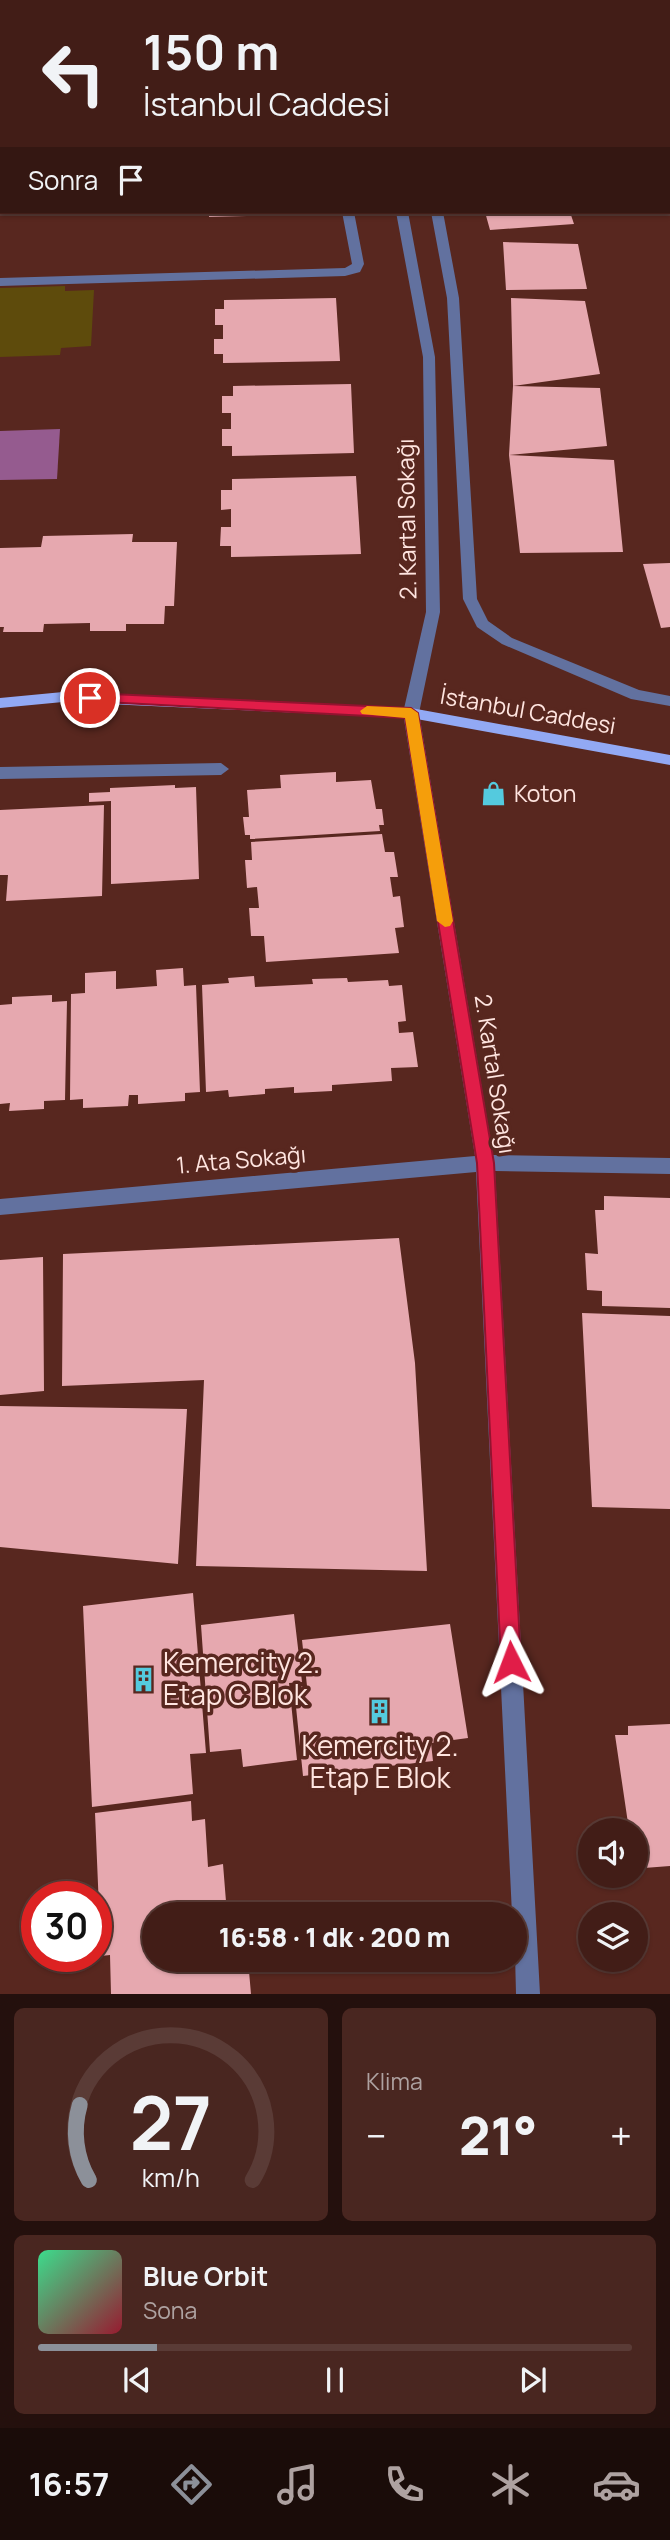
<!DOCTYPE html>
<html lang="tr">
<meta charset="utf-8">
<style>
:root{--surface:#421d17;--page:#492620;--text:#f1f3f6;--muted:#aea2a1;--line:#5a3b36;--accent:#8c9099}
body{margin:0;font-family:Manrope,sans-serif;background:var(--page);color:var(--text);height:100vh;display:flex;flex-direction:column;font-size:26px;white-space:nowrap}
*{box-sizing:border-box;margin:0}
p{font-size:23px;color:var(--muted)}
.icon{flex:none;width:38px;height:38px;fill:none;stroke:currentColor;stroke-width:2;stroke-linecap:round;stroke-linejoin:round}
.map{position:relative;height:1994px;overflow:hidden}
.details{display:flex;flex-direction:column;gap:14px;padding:14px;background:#24100d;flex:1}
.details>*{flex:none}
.top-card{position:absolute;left:0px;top:0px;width:670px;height:214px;box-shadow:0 2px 5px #0004,0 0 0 2px var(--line);background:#421d17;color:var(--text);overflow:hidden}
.fabs{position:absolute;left:578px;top:1818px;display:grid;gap:14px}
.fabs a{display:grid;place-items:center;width:70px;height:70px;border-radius:50%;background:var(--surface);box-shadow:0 2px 5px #0004,0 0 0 2px var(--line);font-size:35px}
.speed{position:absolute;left:21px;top:1881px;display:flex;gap:14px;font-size:35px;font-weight:700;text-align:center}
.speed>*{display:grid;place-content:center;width:91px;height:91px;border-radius:50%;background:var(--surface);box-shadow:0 2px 5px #0004,0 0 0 2px var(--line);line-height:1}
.speed .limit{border:10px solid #d22;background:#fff;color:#111}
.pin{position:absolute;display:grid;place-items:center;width:60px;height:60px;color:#fff;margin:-30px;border:4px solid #fff;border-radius:50%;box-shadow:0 2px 7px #0007}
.me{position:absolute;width:77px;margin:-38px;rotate:357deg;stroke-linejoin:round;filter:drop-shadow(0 0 5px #0008)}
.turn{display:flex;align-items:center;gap:24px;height:147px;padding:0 28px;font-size:32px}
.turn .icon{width:91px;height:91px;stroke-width:2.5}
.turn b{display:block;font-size:49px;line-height:60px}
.then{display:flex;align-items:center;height:66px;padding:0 28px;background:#0003;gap:14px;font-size:26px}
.big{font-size:52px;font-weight:800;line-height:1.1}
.details .widget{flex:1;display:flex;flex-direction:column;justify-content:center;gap:10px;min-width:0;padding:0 24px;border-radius:10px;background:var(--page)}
.details .dial{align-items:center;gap:0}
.dial svg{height:182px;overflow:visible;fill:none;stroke:var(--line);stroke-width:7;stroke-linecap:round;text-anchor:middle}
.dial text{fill:var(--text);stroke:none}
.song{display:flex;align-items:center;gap:21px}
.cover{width:84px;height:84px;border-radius:10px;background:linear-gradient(135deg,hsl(150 70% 55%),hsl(350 70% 35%))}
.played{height:7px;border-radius:4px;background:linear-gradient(90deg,var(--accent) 20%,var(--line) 20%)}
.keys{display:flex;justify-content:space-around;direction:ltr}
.heat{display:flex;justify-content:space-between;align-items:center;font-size:38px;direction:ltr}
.details .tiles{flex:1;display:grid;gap:14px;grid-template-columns:1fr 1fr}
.widget:last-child{grid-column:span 2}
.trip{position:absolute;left:142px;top:1902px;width:385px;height:70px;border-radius:35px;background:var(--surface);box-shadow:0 2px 5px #0004,0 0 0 2px var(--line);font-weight:800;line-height:70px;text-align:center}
.dock{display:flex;height:112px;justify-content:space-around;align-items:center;background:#1a0c09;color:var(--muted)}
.dock .icon{width:49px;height:49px}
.dock .active{color:var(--accent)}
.dock b{font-size:32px;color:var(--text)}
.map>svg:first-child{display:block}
</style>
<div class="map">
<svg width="670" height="1994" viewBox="0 0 670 1994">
<rect width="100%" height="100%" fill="#58271f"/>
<path fill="#5e4b0c" d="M385 0H670V119L668 2Z
M65 286V291L94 290 91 346 61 348 60 355 0 357V288Z"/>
<path fill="#955b8f" d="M60 429 57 479 0 480V431Z"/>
<path fill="#e6a8af" d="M209 212H285L286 215 209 217Z
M485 212H570L574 224 490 230Z
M503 242 578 244 587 289 506 290Z
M336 298 340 361 223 363V354H214V339H223V325H215V309H224V300Z
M511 298 585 301 600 374 513 386Z
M351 384 354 453 232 456V446H222V429H231V413H222V396H233V386Z
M513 386 600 388 607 446 509 455Z
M509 455 614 460 623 552 520 553Z
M356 476 361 554 231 557V546H220L221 527H231V509L221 510V490H232V479Z
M133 534 132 542H177L174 606H165L164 624H126V631H90V623L44 624 43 632H3L4 627H0V548L41 547 43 536Z
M670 563V627L661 628 643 564Z
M336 772V782L371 780 376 809H382L384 825H379L380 831 250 839V835H245L243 817H249L247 790 281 788 280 775Z
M175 785V788L196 787 199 879 111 884V801L89 802V793L110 792V788Z
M104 805 102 896 6 901 8 875H0V810Z
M382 834 385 852H394L398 877H390L393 897 400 896 404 927 395 928 399 953 266 962 264 936H251L249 908H259L257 887 247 888 245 860H252L251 842Z
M183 968 184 986 196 985 200 1092 185 1093V1101L138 1104V1095H129L128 1106 83 1108V1099L70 1100 71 994 85 993V973L116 971V989L157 986 156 970Z
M254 976 255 987 313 984 312 979 347 978 348 982 388 980 389 986 402 985 406 1021 398 1022 399 1033 413 1032 418 1067 391 1068 392 1081 332 1085V1091L294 1093V1087L265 1089V1094L229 1097 228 1090 206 1092 202 985 229 983 228 978Z
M52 995V1002L67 1001 65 1100 44 1101V1109L9 1111 10 1103 0 1104V1005L12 1004V997Z
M604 1196 670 1198V1308L602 1306V1291L587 1290 585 1253 598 1254 595 1210H604Z
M399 1238 415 1363 427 1571 196 1566 204 1380 62 1386 63 1254Z
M43 1257 44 1391 0 1395V1260Z
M582 1313 670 1316V1509L592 1507Z
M0 1406 187 1409 178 1564 0 1547Z
M193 1593 206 1753 190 1754 193 1794 92 1807 83 1606Z
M294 1614 302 1682 289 1683 297 1760 243 1767 241 1749 210 1752 201 1625Z
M450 1624 468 1738 431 1743 433 1761 303 1776 294 1687 307 1686 302 1640Z
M670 1724V1866L644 1868 642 1853 635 1854V1830H629L615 1735H628V1726Z
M191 1801 192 1821 205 1819 208 1867 223 1864 227 1914H154V1960H248L251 1994H111L110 1955 101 1956 95 1813Z"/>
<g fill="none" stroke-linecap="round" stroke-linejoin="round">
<path stroke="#a07972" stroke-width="2.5" stroke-dasharray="1 3.5" stroke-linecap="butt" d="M371 0 373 2
M398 2 402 0"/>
<path fill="#62719f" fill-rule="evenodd" d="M275 0H285L286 2H276Z
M668 199H670V205H668Z
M342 212H354L364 264 360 272 345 276 0 286V278L345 268 352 264Z
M431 212H443L459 298 477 599 488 621 512 638 639 690 670 696V706L631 699 502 644 477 627 463 599 447 298Z
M221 763 229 769 221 775 0 779V767Z"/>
<path fill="#62719f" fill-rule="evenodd" d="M396 212H408L435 357 440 612 419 713 493 1155 670 1158V1174L495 1171 540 1994H516L514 1914H512L476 1172 0 1215V1199L475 1156 403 713 426 612 423 357Z"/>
<path fill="#92a9f4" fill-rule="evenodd" d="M63 692 411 708 670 755V765L411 718 63 702 0 708V698Z"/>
</g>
<path fill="#e11d48" stroke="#92132f" stroke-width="2" d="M90 693 411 708 418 713 494 1163 521 1662 518 1669 511 1672 504 1669 501 1662 477 1163 405 718 85 701V695Z"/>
<path fill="#f59e0b" d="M367 706 411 708 418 713 453 921 450 926 445 927 437 921 405 718 362 714 360 711Z"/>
<defs>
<symbol id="shop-bare" viewBox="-9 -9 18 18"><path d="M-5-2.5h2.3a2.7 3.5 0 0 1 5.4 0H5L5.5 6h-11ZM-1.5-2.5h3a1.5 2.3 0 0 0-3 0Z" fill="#54cade" stroke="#58271f" stroke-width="2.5" paint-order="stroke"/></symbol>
<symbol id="building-bare" viewBox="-9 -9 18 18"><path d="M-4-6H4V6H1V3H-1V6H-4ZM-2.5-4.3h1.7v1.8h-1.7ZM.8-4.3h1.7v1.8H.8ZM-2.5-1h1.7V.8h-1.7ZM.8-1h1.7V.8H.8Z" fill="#54cade" stroke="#58271f" stroke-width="2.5" paint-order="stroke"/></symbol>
</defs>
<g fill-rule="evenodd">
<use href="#shop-bare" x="476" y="776" width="35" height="35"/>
<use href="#building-bare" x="126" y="1662" width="35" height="35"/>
<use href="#building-bare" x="362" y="1694" width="35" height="35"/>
</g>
<g text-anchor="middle" stroke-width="7" stroke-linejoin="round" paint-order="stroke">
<g font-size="23" fill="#ffe5e0" stroke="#58271f">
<text transform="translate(407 519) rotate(-91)" y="8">2. Kartal Sokağı</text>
<text transform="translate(528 711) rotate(10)" y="8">İstanbul Caddesi</text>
<text transform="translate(495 1074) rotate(81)" y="8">2. Kartal Sokağı</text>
<text transform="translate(241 1160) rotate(-5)" y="8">1. Ata Sokağı</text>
</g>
<g font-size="23" fill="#ffe5e0" stroke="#58271f" text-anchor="start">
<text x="514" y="802">Koton</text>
</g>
<g font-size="28" fill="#ffe5e0" stroke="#58271f" text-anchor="start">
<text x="163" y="1673">Kemercity 2.<tspan x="163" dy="32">Etap C Blok</tspan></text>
<text x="380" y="1756" text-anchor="middle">Kemercity 2.<tspan x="380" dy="32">Etap E Blok</tspan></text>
</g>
</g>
</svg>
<div class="fabs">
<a><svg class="icon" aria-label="sound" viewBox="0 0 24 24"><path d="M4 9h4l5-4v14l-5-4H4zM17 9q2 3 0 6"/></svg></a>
<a><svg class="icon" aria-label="layers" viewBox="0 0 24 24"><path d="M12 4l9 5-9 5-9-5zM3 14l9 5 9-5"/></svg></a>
</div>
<div class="speed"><div class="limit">30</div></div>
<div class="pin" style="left:90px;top:698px;background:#d93025"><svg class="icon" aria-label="arrive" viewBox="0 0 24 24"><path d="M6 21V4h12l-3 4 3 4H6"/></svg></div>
<svg class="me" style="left:511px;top:1662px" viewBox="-20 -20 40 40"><path d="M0-17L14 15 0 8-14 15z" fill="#e11d48" stroke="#fff" stroke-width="4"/></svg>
<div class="trip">16:58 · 1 dk · 200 m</div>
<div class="top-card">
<div class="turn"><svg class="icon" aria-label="left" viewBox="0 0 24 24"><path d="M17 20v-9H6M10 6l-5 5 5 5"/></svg><div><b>150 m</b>İstanbul Caddesi</div></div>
<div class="then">Sonra<svg class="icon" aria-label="arrive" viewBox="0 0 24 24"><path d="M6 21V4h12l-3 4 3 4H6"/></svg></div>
</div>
</div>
<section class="details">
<div class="tiles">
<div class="widget dial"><svg viewBox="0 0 100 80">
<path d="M14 69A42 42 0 1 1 86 69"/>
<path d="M14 69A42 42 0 0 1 10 36" stroke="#8c9099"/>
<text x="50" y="56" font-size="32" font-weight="700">27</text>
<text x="50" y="72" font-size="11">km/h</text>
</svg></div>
<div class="widget"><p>Klima</p>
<div class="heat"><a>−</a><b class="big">21°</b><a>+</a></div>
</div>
<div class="widget">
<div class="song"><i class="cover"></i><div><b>Blue Orbit</b><p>Sona</p></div></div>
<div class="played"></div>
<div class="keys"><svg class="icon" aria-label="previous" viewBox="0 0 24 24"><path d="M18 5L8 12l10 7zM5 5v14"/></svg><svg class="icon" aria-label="pause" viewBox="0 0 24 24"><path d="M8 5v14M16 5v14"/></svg><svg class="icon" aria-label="next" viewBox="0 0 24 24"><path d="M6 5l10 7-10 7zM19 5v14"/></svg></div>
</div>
</div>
</section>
<nav class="dock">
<b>16:57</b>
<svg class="icon active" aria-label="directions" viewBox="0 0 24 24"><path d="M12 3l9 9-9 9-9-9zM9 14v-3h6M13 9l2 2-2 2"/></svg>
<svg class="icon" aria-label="music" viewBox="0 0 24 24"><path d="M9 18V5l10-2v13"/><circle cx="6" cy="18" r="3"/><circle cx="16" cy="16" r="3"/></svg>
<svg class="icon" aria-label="phone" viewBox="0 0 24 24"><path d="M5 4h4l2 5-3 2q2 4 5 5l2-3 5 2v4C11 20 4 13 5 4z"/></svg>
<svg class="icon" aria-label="climate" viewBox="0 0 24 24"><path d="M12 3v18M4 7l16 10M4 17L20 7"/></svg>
<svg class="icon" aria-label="car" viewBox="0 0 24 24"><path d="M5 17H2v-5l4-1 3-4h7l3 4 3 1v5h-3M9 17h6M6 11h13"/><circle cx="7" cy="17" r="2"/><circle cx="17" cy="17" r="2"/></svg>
</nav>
